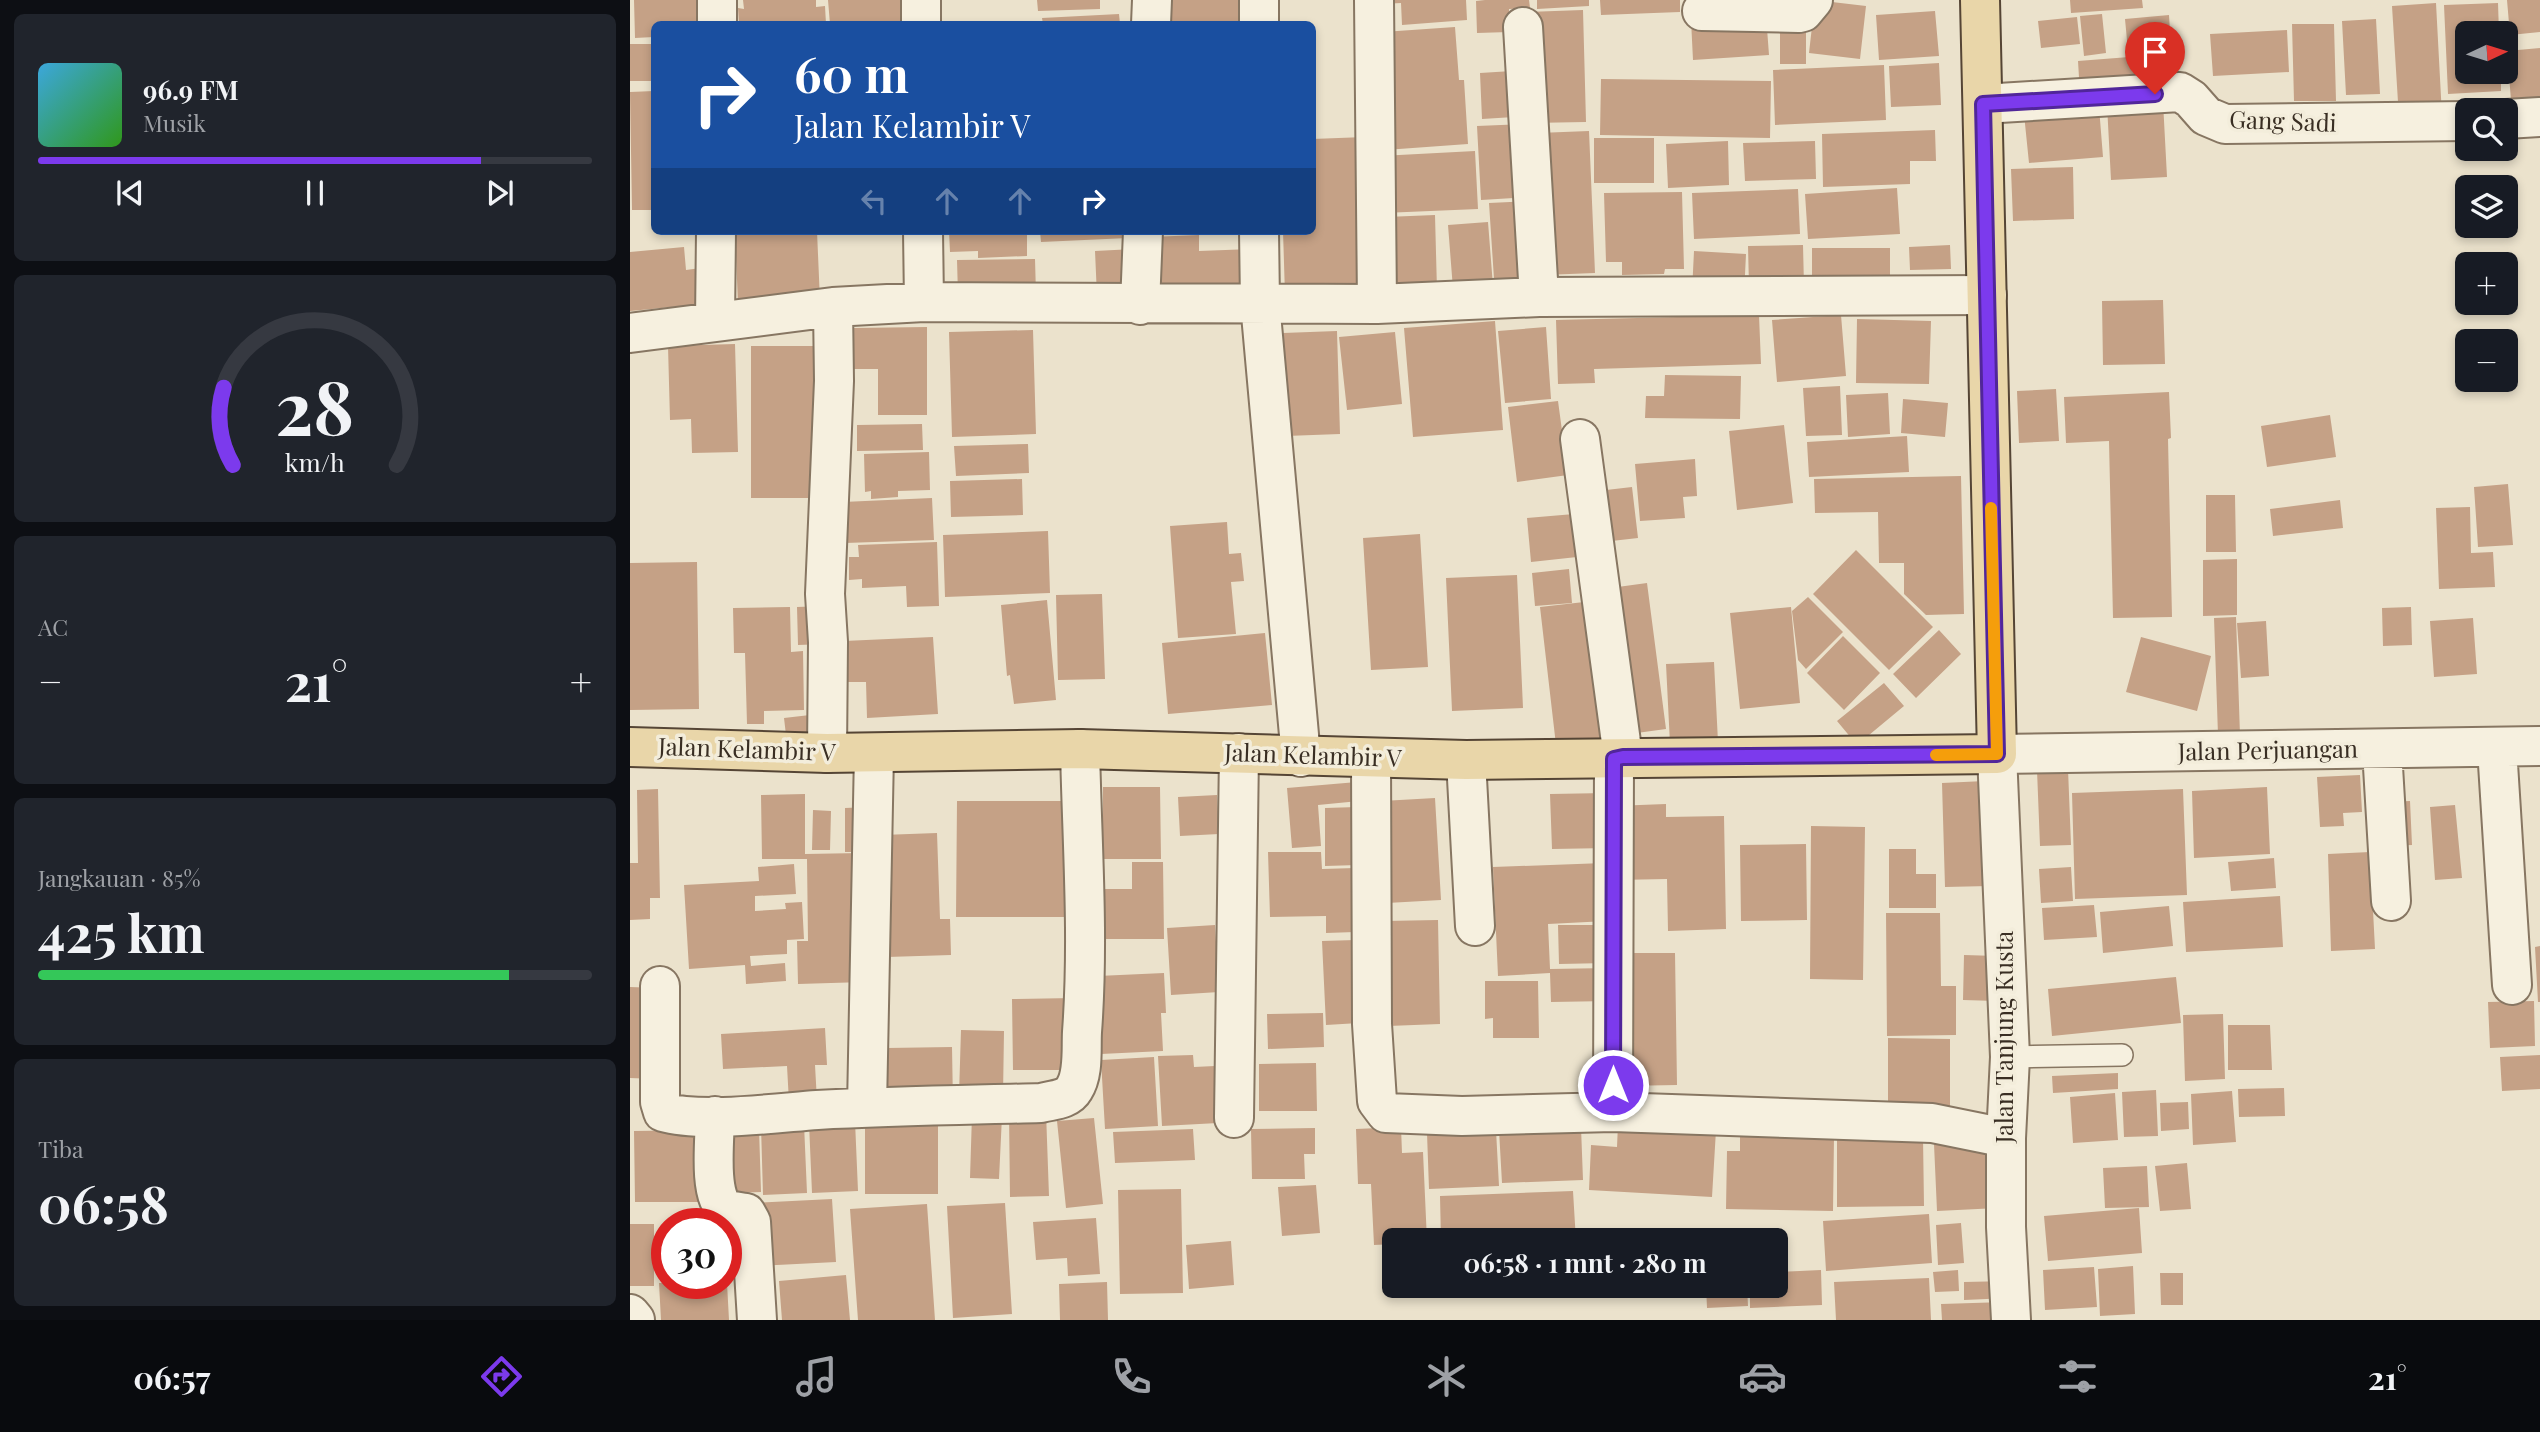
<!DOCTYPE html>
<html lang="id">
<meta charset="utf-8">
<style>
:root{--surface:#171b24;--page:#20242c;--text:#f1f3f6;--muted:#9ea1a6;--line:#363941;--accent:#7c3aed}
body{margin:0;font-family:"Playfair Display",serif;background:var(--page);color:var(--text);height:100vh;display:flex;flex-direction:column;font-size:26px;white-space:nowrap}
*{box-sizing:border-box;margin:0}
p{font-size:23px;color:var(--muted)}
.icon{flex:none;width:38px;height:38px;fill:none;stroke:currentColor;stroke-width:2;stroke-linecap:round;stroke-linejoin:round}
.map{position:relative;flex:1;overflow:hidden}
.sheet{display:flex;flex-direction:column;gap:14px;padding:14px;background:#0d0f14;width:630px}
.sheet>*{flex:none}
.banner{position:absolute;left:21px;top:21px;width:665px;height:214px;border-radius:10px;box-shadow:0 4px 10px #0003;background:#1a4fa0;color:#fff;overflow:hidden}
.needle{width:46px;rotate:86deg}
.fabs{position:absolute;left:1825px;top:21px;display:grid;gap:14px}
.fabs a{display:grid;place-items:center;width:63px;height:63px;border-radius:10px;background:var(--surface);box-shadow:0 4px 10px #0003;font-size:35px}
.speed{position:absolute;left:21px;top:1208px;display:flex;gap:14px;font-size:35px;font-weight:700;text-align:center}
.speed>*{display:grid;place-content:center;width:91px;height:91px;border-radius:50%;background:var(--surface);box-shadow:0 4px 10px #0003;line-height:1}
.speed .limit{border:10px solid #d22;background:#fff;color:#111}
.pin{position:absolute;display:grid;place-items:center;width:60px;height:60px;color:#fff;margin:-72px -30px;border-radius:50% 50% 50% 0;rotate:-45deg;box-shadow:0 0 7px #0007}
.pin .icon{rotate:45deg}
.me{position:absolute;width:77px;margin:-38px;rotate:0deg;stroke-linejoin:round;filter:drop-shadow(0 0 5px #0008)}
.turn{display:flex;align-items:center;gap:24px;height:147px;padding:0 28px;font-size:32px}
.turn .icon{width:91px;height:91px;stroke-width:2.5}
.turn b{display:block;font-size:49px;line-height:60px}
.lanes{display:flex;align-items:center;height:66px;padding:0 28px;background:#0003;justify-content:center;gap:35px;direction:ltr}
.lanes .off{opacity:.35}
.big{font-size:52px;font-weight:700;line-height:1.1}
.sheet .tile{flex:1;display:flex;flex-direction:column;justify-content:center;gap:10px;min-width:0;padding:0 24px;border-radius:10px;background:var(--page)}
.sheet .dial{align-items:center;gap:0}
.dial svg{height:182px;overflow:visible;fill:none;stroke:var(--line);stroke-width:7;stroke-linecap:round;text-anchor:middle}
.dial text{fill:var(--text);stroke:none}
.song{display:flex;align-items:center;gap:21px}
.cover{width:84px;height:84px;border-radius:10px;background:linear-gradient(135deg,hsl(200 70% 55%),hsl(110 70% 35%))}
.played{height:7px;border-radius:4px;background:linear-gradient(90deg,var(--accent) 80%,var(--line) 80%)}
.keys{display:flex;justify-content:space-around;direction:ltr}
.heat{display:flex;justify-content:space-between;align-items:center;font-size:38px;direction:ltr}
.charge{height:10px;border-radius:5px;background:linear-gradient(90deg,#34c759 85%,var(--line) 0)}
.trip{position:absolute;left:752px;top:1228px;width:406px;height:70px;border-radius:10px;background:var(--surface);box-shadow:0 4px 10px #0003;font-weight:700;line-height:70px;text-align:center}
.menu{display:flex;height:112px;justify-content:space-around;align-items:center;background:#090b0e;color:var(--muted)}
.menu .icon{width:49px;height:49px}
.menu .active{color:var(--accent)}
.menu b{font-size:32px;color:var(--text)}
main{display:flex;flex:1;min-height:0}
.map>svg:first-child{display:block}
</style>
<main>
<section class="sheet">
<div class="tile">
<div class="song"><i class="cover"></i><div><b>96.9 FM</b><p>Musik</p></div></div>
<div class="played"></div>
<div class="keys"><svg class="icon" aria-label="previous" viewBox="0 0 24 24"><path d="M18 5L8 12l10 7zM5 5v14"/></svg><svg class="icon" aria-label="pause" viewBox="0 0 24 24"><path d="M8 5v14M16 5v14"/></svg><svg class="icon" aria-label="next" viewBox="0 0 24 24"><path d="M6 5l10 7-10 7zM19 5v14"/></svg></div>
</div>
<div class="tile dial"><svg viewBox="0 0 100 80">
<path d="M14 69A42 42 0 1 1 86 69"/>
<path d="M14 69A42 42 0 0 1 10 35" stroke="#7c3aed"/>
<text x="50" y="56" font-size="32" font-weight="700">28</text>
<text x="50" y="72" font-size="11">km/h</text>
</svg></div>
<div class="tile"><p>AC</p>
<div class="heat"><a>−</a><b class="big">21°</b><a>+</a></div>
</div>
<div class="tile"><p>Jangkauan · 85%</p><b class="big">425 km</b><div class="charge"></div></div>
<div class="tile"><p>Tiba</p><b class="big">06:58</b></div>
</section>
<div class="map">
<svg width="1910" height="1320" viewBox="0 0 1910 1320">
<rect width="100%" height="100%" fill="#ebe2cc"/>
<path fill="#c5a186" d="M4 0H75L76 24H24V37L5 38Z
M113 0H186V7L195 6 196 24H109L108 8 114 9Z
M198 0H284L285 24H200Z
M407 0H470V9L408 11Z
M530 0H619L620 24H531Z
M753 0H836L837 20 772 25 771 3 753 4Z
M855 0H899L900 8 879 9V32L847 33 846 1Z
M907 0H959V6L907 9Z
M970 0H1050V12L971 15Z
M1185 0 1236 6 1230 59 1179 53Z
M1440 0H1512L1513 8 1441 13Z
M1877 0H1910V32L1880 35Z
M1806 3 1812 116 1769 118 1762 6Z
M1868 3 1869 33H1838V72H1871V91L1818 94 1814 5Z
M953 10 956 122 900 123 897 12Z
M1305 11 1309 56 1249 60 1246 15Z
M489 14 490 24H413L412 18Z
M1472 14 1476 53 1454 56 1450 16Z
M1136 15 1139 55 1063 60 1061 20Z
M1539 15 1541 48 1498 51 1495 19Z
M1150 16H1176V64H1150Z
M1447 17 1450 44 1411 48 1408 21Z
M1746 19 1750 94 1716 95 1712 21Z
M1662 24H1704L1706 101H1664Z
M825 27 829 80H834L838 144 755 150 753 32Z
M1657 30 1659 72 1583 76 1580 34Z
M0 44H24V81H0Z
M1910 48V98L1881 100 1877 51Z
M1512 56 1515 89 1450 94 1448 61Z
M1309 63 1311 105 1261 107 1259 66Z
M1254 65 1256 120 1145 125 1143 70Z
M882 71 884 117 852 119 850 73Z
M971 79 1141 81 1140 138 970 135Z
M24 91V210H2L0 92Z
M1533 102 1537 177 1481 180 1477 105Z
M1469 107 1473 157 1399 163 1394 114Z
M895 124 899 197 851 200 847 126Z
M1305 130 1306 161H1280V184L1193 187 1192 134Z
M959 131 965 273 914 275 908 133Z
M735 137 740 293 655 295 653 231H682V139Z
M964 138H1024V183H964Z
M1098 141 1099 185 1038 188 1036 144Z
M1185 141 1186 179 1115 181 1113 143Z
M845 151 848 209 753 213 750 156Z
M1443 167 1444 219 1383 221 1381 169Z
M1267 188 1270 234 1178 239 1175 194Z
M1168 189 1170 234 1064 239 1062 193Z
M1052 192 1054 269H1035L1034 274 992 275V262H976L974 193Z
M900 201 905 291 865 294 859 203Z
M805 215 807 290 759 291 756 217Z
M858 222 863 286 823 289 818 225Z
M105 231H187L190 301 108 304Z
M319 231H397V256L348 258V251L320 252Z
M410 231H497L498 238 411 242Z
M569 235V251L622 249 624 290 523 295 520 237Z
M1173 245 1174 286H1119L1118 246Z
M1320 245 1321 269 1280 270 1279 247Z
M54 247 56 270 71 268 74 304 0 311V252Z
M1182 248H1260V285L1182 286Z
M504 249 506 294 467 296 465 251Z
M1064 251 1116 254 1114 295 1062 292Z
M405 259 406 294 328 295 327 260Z
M1533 300 1535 364 1473 365 1472 301Z
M1129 315 1131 364 964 369 965 383 928 384 926 320Z
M1211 315 1216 376 1147 382 1142 320Z
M1227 319 1301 321 1299 384 1226 383Z
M865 321 873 430 783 437 774 328Z
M297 327V415H248V369H224L223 328Z
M916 327 921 399 875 403 868 331Z
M403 330 406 434 322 437 319 332Z
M707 331 710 434 656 436 653 333Z
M765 332 772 404 717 410 709 337Z
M105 344 108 452 62 453 61 419 40 420 38 346Z
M121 346H191L192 498H121Z
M1035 375 1111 376 1110 419 1015 418 1016 396H1034Z
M1210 386 1212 435 1176 436 1173 388Z
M1426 389 1429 441 1389 443 1387 391Z
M1539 392 1541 438 1538 439 1542 617 1483 618 1479 441 1436 443 1434 397Z
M1258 393 1260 434 1218 437 1216 395Z
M1273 399 1318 403 1315 437 1271 433Z
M928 401 938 475 887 482 878 407Z
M1700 415 1706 457 1637 467 1631 426Z
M292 424 293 450 227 451V425Z
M1154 425 1163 503 1107 510 1099 431Z
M1277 436 1279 472 1179 477 1177 442Z
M398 444 399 473 326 476 324 446Z
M299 452 300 490 268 491V497L241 499V491L235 492 234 454Z
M1065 459 1067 496 1053 497 1055 518 1010 521 1005 464Z
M1331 476 1334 614 1296 615 1274 594V563H1249L1248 512 1185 513 1184 479Z
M392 479 393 515 321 517 320 481Z
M1878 484 1883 545 1848 547 1844 487Z
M1002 487 1008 538 964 543 959 492Z
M1576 495H1605L1606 552H1576Z
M302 498 304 540 215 543 213 502Z
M1710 500 1713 528 1643 536 1640 509Z
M1840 507 1841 553 1863 552 1865 587 1809 589 1806 508Z
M944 514 947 557 901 562 897 518Z
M597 522 599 554 611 553 614 581 601 582 606 634 548 638 540 526Z
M418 531 420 593 315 597 313 535Z
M790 534 798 667 741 670 733 538Z
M307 542 309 606 277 607 276 586 232 588V579L219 580V557H229L228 545Z
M1226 550 1303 627 1259 670 1183 594Z
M1607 559V615L1573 616V560Z
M67 562 69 709 0 710V563Z
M939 569 942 603 905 606 902 573Z
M887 575 893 708 822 711 816 578Z
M1017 583 1036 729 992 735 973 589Z
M472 594 475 679 428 680 426 595Z
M1178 597 1213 632 1176 669 1168 660 1162 611Z
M417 600 426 700 384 704 380 675 377 676 371 605Z
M963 601 979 739 926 745 910 607Z
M194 606 195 644 168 645 167 607Z
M160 607 161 652 173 651 174 710 134 711V724H117L115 653H104L103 608Z
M1161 607 1170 703 1110 709 1100 613Z
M1781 607 1782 645 1753 646 1752 608Z
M1606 617 1610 735H1588L1584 618Z
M1843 618 1847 674 1804 677 1800 621Z
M1636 621 1639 676 1611 678 1607 623Z
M1309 630 1331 654 1286 698 1263 674Z
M635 633 642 705 538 714 532 643Z
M1213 636 1250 673 1214 710 1177 673Z
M303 637 308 714 237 718 236 682H216L214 641Z
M1511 637 1581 656 1567 711 1496 692Z
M1084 662 1088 742 1040 744 1036 664Z
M1254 683 1274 706 1227 745 1207 721Z
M180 715 182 733 156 735 154 718Z
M1438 769 1441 845 1410 846 1407 770Z
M1730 775 1732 812 1713 813 1714 826 1690 827 1687 777Z
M1355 781 1359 886 1315 887 1312 783Z
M727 782 729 801 688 805 691 846 662 848 657 788Z
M473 787H530L531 859H473Z
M1637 787 1640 854 1564 858 1562 791Z
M28 789 30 898H20V919L0 920V863H8L7 790Z
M1553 789 1557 895 1445 899 1442 793Z
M977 793 979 848 922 849 920 794Z
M175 794V854L231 853 234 982 168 984 167 941H178L177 859H132L131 795Z
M587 795 589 834 550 836 548 797Z
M805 798 811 900 757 903 752 801Z
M327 801H448L447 917H326Z
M1780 801 1782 845 1759 846 1757 802Z
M1036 804V817L1094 816 1096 929 1038 931 1037 879 986 880 984 806Z
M1825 805 1832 878 1805 880 1800 807Z
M239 807 240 852H215V808Z
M727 807 728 865 695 866V808Z
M183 810 201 811 200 850H182Z
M1181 826 1235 827 1233 980 1180 979Z
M307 833 310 919H320L321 955 257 957 252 835Z
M1176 844 1177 920 1111 921 1110 845Z
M1259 849H1286V874H1306V908H1259Z
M638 852H691L692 869 725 868V932L696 933V916L640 917Z
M1740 852 1745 949 1701 951 1698 854Z
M1644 858 1646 888 1601 891 1598 862Z
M502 862H533L534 939H471V889H502Z
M974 863 977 921 918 924 920 969 979 968 980 1001 921 1002 920 973 868 976 863 867Z
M164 864 166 894 125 896V911L156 909 155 903 172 902 174 939 157 940V954L120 956 121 966 155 963 156 981 116 984 115 965 59 969 54 885 129 881 128 867Z
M1441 867 1443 901 1411 903 1409 869Z
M1650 896 1653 947 1556 952 1553 902Z
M1464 905 1467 937 1414 940 1412 908Z
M1539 906 1543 946 1473 953 1470 912Z
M1256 913H1310L1311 986H1326V1035L1257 1036Z
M808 920 810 1024 758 1026 755 921Z
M585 925 589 992 541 995 537 928Z
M928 925H978V963L929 964Z
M726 940 729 1023 696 1025 692 941Z
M1910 946V1002H1908L1905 947Z
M990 953H1045L1047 1085 992 1086Z
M1334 955 1367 956V1001L1333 1000Z
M534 973 536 1013H531L533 1051 471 1054 468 976Z
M1546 977 1551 1023 1422 1036 1418 989Z
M855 981H908L909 1038H863V1018L855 1019Z
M0 987 28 988 25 1079 0 1078Z
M444 998V1070H383L382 999Z
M1904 1001 1905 1046 1860 1048 1858 1002Z
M693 1013 694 1047 638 1049 637 1014Z
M1593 1014 1595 1079 1555 1081 1553 1015Z
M1598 1025H1640L1642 1070H1598Z
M195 1028 197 1065H185L187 1101 159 1102 157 1066 93 1069 91 1034Z
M331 1030 374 1031 373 1096 329 1095Z
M1258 1038 1320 1039V1107H1258Z
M322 1047 323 1104 258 1105 257 1048Z
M563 1055 564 1067 585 1066 588 1123 532 1126 528 1056Z
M1910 1055V1089L1872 1091 1870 1057Z
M524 1057 528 1126 475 1129 471 1060Z
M686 1063 687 1111H629V1064Z
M1488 1073V1089L1423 1093 1422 1076Z
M1654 1088 1655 1116 1609 1117 1608 1089Z
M1526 1090 1528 1136 1494 1137 1492 1092Z
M1602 1091 1606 1142 1563 1145 1561 1094Z
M1485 1093 1488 1140 1443 1143 1440 1097Z
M1558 1102 1559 1129 1531 1131 1530 1103Z
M379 1112H416L419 1196 380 1197Z
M342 1115 372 1116 369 1179 340 1178Z
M464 1118 473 1204 436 1208 427 1121Z
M235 1120H308V1194H235Z
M225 1121 228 1191 182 1193 179 1123Z
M174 1124 177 1193 133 1195 131 1126Z
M988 1124 1086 1130 1082 1197 959 1190 961 1145 987 1147Z
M771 1127 772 1153 793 1152 797 1241H765V1244L744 1245 741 1184H728L726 1129Z
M951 1127 953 1180 872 1183 869 1130Z
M129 1128 131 1192 104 1193 102 1129Z
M685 1128V1154H674L675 1179H622L621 1129Z
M563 1129 565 1160 485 1163 483 1132Z
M80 1130 81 1202H5L4 1131Z
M866 1130 869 1186 799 1189 797 1133Z
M1110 1135 1204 1137 1203 1211 1096 1209 1097 1151H1110Z
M1293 1137 1294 1206 1207 1207V1138Z
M1364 1141 1368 1208 1307 1211 1304 1144Z
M1557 1163 1561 1209 1530 1211 1525 1166Z
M1517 1166 1519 1207 1475 1208 1473 1168Z
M686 1185 690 1233 652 1236 648 1187Z
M551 1189 553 1293 490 1294 488 1190Z
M943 1191 946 1241H811L810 1196Z
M202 1199 206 1262 127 1266 124 1203Z
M375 1203 382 1314 323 1318 317 1206Z
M297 1204 305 1320H228L220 1209Z
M1509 1208 1512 1253 1418 1261 1414 1216Z
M1299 1214 1302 1263 1196 1271 1193 1221Z
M466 1218 470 1274 438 1276 437 1258 406 1260 403 1222Z
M1331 1223 1334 1263 1308 1265 1306 1225Z
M0 1224H24V1286H0Z
M601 1241 604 1285 559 1289 556 1245Z
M1503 1266 1505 1314 1470 1316 1468 1269Z
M1464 1267 1467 1307 1415 1310 1413 1270Z
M1191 1270 1192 1305 1120 1308V1286H1146V1272Z
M1328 1270 1329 1291 1305 1292 1303 1272Z
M1530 1273H1553V1305H1531Z
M216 1275 220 1320H152L149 1281Z
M1299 1278 1301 1320H1206L1204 1282Z
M1379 1281V1298L1334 1300V1282Z
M477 1282 478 1320H430L429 1284Z
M29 1283H97L99 1320H31Z
M1076 1286H1117L1118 1306 1077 1308Z
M1375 1302 1376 1320H1312L1311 1304Z"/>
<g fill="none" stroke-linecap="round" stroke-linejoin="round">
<defs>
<path id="service" d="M1380 1057 1492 1055"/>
<path id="minor" d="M291 0V24
M629 0V24
M744 0 747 304
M1072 11 1169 13 1173 12 1183 0
M87 24V0
M521 24 522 0
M893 27 909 297
M1353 104 1550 92 1561 99 1576 116 1595 124 1838 121
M1876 119 1910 117
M293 231 294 302
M629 231 630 303 671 757
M510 305 513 231
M85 321 86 231
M0 333 203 307 294 302 747 304 909 297 1357 295
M950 439 993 757
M1867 748 1882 985
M1752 750 1761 901
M197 753 198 642 195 594 204 381 203 307
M1367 754 1910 746
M741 758 742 1024 747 1101 756 1113 832 1116 983 1112 1302 1123 1376 1138
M836 760 845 926
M30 986V1102L33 1112C71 1123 146 1113 187 1110 262 1106 336 1105 411 1103 422 1100 438 1100 444 1089 454 1074 451 1049 452 1032 459 938 452 843 450 749
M237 1107 244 753
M983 1112 984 759
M85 1116C85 1136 78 1196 95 1208 100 1211 110 1212 116 1213L121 1222 127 1320
M604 1118 609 753
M0 1314 5 1320"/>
<path id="tertiary" d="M1367 754 1380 1057 1376 1138V1227L1381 1320"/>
<path id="primary" d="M0 747 197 753 450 749 836 760 1367 754 1350 0"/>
</defs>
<use href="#service" stroke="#877662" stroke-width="24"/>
<use href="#minor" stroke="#877662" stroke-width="42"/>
<use href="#tertiary" stroke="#877662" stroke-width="42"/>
<use href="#primary" stroke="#554535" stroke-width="42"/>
<use href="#service" stroke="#f6f0df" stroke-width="21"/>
<use href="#minor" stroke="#f6f0df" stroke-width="38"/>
<use href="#tertiary" stroke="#f6f0df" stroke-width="38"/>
<use href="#primary" stroke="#e9d6a9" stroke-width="38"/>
</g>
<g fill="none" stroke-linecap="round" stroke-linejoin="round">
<defs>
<path id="route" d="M983 1085 984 759 993 757 1367 754 1353 104 1525 94"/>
</defs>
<use href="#route" stroke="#51269a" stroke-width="18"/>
<use href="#route" stroke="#7c3aed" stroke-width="12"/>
<path stroke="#f59e0b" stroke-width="12" d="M1306 755 1367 754 1361 508"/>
</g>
<g text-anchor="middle" stroke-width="7" stroke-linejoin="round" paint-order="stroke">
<g font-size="24" fill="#392e23" stroke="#f3eddb">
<text transform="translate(1653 122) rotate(2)" y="8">Gang Sadi</text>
<text transform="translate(117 750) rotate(2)" y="8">Jalan Kelambir V</text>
<text transform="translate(1638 751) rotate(-1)" y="8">Jalan Perjuangan</text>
<text transform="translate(683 756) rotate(2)" y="8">Jalan Kelambir V</text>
<text transform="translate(1375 1037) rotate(-90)" y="8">Jalan Tanjung Kusta</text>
</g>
</g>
</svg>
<div class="fabs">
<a><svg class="needle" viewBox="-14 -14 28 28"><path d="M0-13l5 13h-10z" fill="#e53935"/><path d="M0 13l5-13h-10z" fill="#9ea1a6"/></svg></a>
<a><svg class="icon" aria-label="search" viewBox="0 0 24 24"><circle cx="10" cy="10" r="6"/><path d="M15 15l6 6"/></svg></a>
<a><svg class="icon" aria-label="layers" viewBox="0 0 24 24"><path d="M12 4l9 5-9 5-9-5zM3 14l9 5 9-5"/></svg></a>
<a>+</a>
<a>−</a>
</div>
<div class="speed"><div class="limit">30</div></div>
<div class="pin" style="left:1525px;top:94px;background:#d93025"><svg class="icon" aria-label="arrive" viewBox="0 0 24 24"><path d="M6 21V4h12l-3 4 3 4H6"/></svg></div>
<svg class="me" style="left:983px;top:1085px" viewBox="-20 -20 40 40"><circle r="17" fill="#7c3aed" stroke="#fff" stroke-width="3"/><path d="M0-11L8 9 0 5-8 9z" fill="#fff"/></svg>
<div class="trip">06:58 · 1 mnt · 280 m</div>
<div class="banner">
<div class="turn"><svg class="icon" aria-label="right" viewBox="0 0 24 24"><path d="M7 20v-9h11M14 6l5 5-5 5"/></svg><div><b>60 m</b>Jalan Kelambir V</div></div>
<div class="lanes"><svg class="icon off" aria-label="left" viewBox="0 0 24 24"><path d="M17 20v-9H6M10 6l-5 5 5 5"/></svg><svg class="icon off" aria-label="ahead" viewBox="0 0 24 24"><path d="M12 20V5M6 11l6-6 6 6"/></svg><svg class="icon off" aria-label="ahead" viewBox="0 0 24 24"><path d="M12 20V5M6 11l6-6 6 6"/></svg><svg class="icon" aria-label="right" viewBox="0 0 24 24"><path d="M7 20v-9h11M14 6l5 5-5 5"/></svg></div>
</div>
</div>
</main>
<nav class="menu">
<b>06:57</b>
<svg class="icon active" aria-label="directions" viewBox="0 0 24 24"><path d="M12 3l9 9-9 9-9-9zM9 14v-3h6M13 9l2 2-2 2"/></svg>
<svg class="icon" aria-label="music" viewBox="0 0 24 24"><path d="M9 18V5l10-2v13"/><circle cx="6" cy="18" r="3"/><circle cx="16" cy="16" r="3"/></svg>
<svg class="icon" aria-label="phone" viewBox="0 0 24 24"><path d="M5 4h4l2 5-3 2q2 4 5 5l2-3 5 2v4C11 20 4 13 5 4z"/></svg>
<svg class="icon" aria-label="climate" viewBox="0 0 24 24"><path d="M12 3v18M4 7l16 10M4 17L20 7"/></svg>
<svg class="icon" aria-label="car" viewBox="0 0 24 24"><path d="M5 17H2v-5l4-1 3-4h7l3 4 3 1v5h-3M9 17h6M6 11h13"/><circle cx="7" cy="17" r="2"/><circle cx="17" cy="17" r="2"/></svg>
<svg class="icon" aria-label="filters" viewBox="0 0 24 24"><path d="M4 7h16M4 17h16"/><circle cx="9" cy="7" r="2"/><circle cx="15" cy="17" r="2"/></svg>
<b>21°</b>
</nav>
